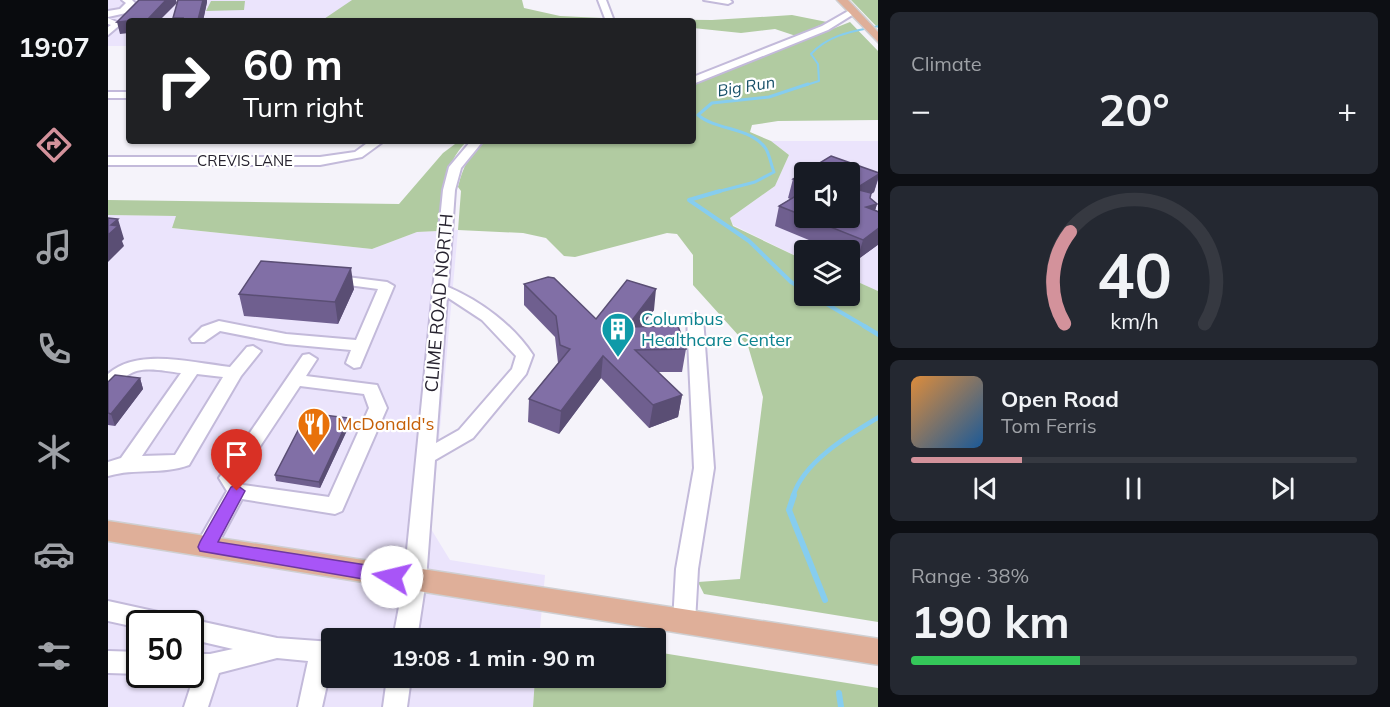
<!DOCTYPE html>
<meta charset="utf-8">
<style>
:root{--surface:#171b24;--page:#242831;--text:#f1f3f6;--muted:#9ea1a6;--line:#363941;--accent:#d3929b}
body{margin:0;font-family:Mulish,sans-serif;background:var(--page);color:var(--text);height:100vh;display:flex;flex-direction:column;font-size:22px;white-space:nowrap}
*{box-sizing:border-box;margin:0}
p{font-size:20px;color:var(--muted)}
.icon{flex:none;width:33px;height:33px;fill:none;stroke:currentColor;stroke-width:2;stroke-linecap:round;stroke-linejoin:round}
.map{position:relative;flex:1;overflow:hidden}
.sheet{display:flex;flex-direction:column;gap:12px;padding:12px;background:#0d0f14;width:512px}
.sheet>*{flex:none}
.top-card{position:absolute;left:18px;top:18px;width:570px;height:126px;border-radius:6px;box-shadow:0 2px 4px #0004;background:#202124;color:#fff;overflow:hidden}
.fabs{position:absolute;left:686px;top:162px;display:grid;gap:12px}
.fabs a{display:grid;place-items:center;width:66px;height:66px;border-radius:6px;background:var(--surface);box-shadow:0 2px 4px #0004;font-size:30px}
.speed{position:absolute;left:18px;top:610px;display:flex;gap:12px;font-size:30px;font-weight:700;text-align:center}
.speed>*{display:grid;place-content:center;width:78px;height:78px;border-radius:50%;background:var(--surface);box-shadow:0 2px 4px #0004;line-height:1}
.speed .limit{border:3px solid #111;border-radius:9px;background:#fff;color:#111}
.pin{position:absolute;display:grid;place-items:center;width:51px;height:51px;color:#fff;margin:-62px -26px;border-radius:50% 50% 50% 0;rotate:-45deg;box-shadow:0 0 6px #0007}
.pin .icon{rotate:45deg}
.me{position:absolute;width:66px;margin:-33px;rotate:279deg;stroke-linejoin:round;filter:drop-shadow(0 0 4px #0008)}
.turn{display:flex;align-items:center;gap:21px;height:126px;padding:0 18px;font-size:27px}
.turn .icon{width:78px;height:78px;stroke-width:2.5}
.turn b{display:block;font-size:42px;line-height:51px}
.big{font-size:45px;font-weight:700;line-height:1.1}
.sheet .widget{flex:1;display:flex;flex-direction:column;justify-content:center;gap:9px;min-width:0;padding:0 21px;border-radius:9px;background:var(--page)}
.sheet .dial{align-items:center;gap:0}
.dial svg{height:156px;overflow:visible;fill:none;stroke:var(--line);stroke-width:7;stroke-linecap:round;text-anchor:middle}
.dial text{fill:var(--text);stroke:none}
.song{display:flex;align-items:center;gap:18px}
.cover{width:72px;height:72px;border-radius:9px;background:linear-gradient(135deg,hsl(30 70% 55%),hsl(210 70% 35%))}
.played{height:6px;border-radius:3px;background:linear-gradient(90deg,var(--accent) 25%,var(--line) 25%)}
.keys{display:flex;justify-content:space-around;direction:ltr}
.heat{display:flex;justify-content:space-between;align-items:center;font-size:33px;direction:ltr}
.charge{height:9px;border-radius:4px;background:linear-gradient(90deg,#34c759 38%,var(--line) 0)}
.trip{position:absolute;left:213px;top:628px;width:345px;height:60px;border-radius:6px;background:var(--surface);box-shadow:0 2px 4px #0004;font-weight:700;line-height:60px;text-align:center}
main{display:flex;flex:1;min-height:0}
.tab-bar{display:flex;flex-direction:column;width:108px;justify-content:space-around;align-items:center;background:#090b0e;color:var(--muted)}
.tab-bar .icon{width:42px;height:42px}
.tab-bar .active{color:var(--accent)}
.tab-bar b{font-size:27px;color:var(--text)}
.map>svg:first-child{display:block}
</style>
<main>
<nav class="tab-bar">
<b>19:07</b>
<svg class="icon active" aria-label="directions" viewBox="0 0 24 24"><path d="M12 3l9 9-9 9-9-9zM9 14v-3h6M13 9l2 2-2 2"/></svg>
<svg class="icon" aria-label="music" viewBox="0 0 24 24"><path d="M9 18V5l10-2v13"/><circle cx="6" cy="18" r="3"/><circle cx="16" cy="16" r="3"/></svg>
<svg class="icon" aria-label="phone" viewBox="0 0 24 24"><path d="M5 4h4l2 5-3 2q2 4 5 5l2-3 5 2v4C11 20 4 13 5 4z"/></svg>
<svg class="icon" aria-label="climate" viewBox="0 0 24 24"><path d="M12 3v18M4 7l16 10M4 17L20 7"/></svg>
<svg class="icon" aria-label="car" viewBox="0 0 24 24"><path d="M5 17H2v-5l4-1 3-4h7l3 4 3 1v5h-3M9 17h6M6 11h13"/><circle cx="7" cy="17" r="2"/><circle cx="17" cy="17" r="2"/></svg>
<svg class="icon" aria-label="filters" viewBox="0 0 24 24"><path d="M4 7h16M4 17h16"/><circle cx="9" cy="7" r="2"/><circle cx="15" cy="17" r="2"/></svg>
</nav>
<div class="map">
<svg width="771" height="707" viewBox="0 0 771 707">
<rect width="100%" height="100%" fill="#f5f3fa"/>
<path fill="#ebe4fc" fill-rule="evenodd" d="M0 0H244L236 21H21V46H0Z
M663 141H770V291L741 278V250H696V260L625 225 622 218 667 186 681 155ZM696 172H741V218H696Z
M0 215 69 216 64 228 264 249 309 232 350 230 323 529 342 560 437 575 431 639H224V678H427L425 707H0ZM32 624H82V675H32Z"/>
<path fill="#b1cba1" d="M244 0H414L416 8 452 16 494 18 495 21H213Z
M743 0H770V28Z
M103 1H137L136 10 98 11Z
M684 15 719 22 688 36 667 29 633 33 585 28V21H507L508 19 604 20Z
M742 22 770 51V120L670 121 644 125 642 132 663 141 681 155 667 186 622 218 625 226 696 260V296H741V278L770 291V622L596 594 590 582 632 579 655 397 640 346 585 285V255L569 234 559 233 467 257 456 256 438 238 415 233 350 230 353 191 350 187C355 167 361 155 375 141H585V84Z
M351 141H359C334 166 334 198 330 231L309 232 264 249 64 228 68 216 0 215V200L291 204 335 153Z
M548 652 770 688V707H425L427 678H548Z"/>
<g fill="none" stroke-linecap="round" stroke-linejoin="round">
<path stroke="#86cdef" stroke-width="2" d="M695 86 711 81 710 64 703 54C721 34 746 31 771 26"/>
<path stroke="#86cdef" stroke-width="3" d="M605 193 647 182 666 172C663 165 662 156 658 149 644 127 609 131 590 115L604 103 661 97 700 84"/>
<path stroke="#86cdef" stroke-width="4" d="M612 191 581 200 641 241 683 282 696 290
M705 296 758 327"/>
<path stroke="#86cdef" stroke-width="4.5" d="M756 326 771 335
M685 496C696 461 741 435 771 417"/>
<path stroke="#86cdef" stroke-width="6" d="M686 495 681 510 717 600
M731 693 733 707"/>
<defs>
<path id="minor" d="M14 0H24L27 3 18 13 0 17V11L12 9 18 3Z
M490 0H498L506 21H498Z
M596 0H622L624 2 620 4Z
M742 10 749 12 720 30 585 84V77L714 26Z
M0 18 13 24 0 35V27L3 25 0 24Z
M0 92H21V98H0Z
M262 141H276L254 157 212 165H0V157H212L247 152Z
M363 141H375L353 168 347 190 340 287C373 301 405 325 425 355L418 374 365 438 327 460 318 580 309 639H285L296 580 335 190 341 167ZM339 297 374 320 408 356 404 369 351 430 328 443Z
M223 275 279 282 286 286 252 367 246 368 238 363 243 350 178 344 112 331 96 342H84L82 339 94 327 111 321 178 334 248 340 270 289 218 282 216 279Z
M587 313 595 318 606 468 590 569 587 622 584 629 576 632 568 629 565 622 568 569 586 468 579 318Z
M145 346 153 351 133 376 81 465C54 475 27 468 0 476V462L13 458 73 373C57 371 33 365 20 375 12 380 9 387 0 390V374C30 347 85 363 122 367L139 347ZM89 374 115 377 67 455 34 456Z
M201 354 209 359 198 376 269 385 279 408 234 511 227 514 134 499 105 553 98 555 91 553 87 547 119 491 111 478 195 355ZM192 386 256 394 261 408 221 497 135 485 131 478Z
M0 601 59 614 67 617 70 624H32V628L0 621Z
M82 619 169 638 224 642V662L214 707H190L200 661 169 658 111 673 100 707H76L86 676 80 675H82V654H102L125 649 82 639V624H73Z
M0 651 32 652V674L0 673Z
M279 678H303L299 707H275Z"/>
<path id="major" d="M729 0H740L771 33V43Z
M0 521 771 639V665L0 541Z"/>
</defs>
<use href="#minor" stroke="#c3bada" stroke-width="4"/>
<use href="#major" stroke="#cfcfd1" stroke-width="3"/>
<use href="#minor" fill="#fff" fill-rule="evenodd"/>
<use href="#major" fill="#dfaf99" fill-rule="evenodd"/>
</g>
<path fill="#6f5f8f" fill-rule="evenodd" d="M70 0H99V2L95 21H65V18Z
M723 156 771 173V177L766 192 762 195V198L769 204 767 210 771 212V244L749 260 741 257V250H725L667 226 671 206 682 199 680 198 685 179ZM696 172H741V218H696Z
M416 284 488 319 546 310 533 327 578 349 574 372H550L574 395 570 417 541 428 493 378 451 434 420 422 421 399 450 363 447 337 416 305Z
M246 289 230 324 136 316 131 294Z
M32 378 35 389 7 426 0 425V382Z
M241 418 242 424 212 488 168 481 167 475Z"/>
<path fill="#5a4e74" d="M58 0H68L69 3 51 21H21V33L12 34 9 22Z
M95 0H99V2L95 21H90Z
M771 174 766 192 742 208 747 189Z
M769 204 763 224 758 207Z
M10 219 16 239 14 241 16 246 0 262V235L3 225Z
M771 228V244L749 260 755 240Z
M243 268 246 289 230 324 227 302Z
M548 289 546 310 516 349 519 327Z
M495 356 493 378 451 434 453 411Z
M32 378 35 389 7 426 3 414Z
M574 395 570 417 541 428 545 405Z
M241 418 242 424 212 488 211 482Z"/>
<path fill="#816fa6" stroke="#5a4e74" stroke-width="1.5" d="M31 0H58L40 19 9 22Z
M70 0H95L90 20 74 21 75 18H65Z
M723 156 771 173V174L747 189 763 193 762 198 769 204 758 207 771 212V228L755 240 700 218H741V172H696V183L685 179Z
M696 191V216L671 206Z
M0 218 10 219 3 225 10 226 0 235Z
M153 261 243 268 227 302 131 294Z
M440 277 446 278 488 319 519 280 548 289 519 327 570 326 578 349 527 350 574 395 545 405 495 356 453 411 421 399 462 349 452 345 448 316 416 284Z
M7 375 32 378 3 414 0 413V382Z
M199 413 241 418 211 482 167 475Z"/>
<path fill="#a855f7" stroke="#6d37a1" stroke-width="1.5" d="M129 485 137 491 110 542 284 569 290 571 293 577 290 582 284 584 92 551 90 547 92 542 123 487Z"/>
<defs>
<symbol id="building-pin" viewBox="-11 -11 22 30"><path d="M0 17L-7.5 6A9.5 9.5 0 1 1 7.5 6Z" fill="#0f9aa8" stroke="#fff"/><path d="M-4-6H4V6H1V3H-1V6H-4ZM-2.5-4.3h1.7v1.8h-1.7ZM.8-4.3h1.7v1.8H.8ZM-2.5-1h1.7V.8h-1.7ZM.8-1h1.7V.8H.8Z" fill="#fff"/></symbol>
<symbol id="restaurant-pin" viewBox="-11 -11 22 30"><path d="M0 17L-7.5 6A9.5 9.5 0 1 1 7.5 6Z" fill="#e8710a" stroke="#fff"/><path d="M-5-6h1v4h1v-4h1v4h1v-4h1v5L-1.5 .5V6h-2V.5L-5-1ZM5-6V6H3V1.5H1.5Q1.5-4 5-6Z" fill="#fff"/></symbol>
</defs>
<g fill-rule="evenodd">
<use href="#building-pin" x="491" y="310" width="38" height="52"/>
<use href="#restaurant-pin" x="187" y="405" width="38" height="52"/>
</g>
<g text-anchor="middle" stroke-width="4.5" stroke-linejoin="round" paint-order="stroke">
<g font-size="15" fill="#27232f" stroke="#fff">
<text x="137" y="166">CREVIS LANE</text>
</g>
<g font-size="16" font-style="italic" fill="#164f67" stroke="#fff">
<text transform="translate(638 86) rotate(-9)" y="6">Big Run</text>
</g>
<g font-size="18" fill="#27232f" stroke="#fff">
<text transform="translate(331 303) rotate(-85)" y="6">CLIME ROAD NORTH</text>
</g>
<g font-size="18" fill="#0d838f" stroke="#fff" text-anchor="start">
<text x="533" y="325">Columbus<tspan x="533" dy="21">Healthcare Center</tspan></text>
</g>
<g font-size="18" fill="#c56008" stroke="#fff" text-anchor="start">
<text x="229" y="430">McDonald's</text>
</g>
</g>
</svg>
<div class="fabs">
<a><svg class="icon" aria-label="sound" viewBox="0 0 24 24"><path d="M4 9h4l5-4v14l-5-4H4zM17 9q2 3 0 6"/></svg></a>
<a><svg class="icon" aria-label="layers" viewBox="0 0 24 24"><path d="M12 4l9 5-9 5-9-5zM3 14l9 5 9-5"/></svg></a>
</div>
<div class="speed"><div class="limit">50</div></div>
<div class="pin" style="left:129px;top:491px;background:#d93025"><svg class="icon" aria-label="arrive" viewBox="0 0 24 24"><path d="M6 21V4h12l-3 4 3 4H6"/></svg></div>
<svg class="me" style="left:284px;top:577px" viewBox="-20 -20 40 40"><circle r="19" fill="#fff"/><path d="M0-13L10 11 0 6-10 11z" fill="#a855f7"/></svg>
<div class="trip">19:08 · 1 min · 90 m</div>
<div class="top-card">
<div class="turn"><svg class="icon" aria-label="right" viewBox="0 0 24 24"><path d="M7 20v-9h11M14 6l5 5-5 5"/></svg><div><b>60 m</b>Turn right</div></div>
</div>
</div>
<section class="sheet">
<div class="widget"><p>Climate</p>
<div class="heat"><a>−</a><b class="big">20°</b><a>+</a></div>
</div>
<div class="widget dial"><svg viewBox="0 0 100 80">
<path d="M14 69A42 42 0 1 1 86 69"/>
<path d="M14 69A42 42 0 0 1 17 22" stroke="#d3929b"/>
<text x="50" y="56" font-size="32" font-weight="700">40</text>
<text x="50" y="72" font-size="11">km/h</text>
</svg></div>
<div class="widget">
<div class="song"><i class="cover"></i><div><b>Open Road</b><p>Tom Ferris</p></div></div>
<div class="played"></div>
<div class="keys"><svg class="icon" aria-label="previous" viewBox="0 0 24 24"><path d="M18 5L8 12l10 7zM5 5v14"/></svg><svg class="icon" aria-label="pause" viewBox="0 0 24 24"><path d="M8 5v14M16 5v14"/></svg><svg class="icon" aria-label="next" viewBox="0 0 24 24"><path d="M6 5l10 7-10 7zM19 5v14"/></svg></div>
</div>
<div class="widget"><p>Range · 38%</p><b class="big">190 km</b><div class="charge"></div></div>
</section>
</main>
